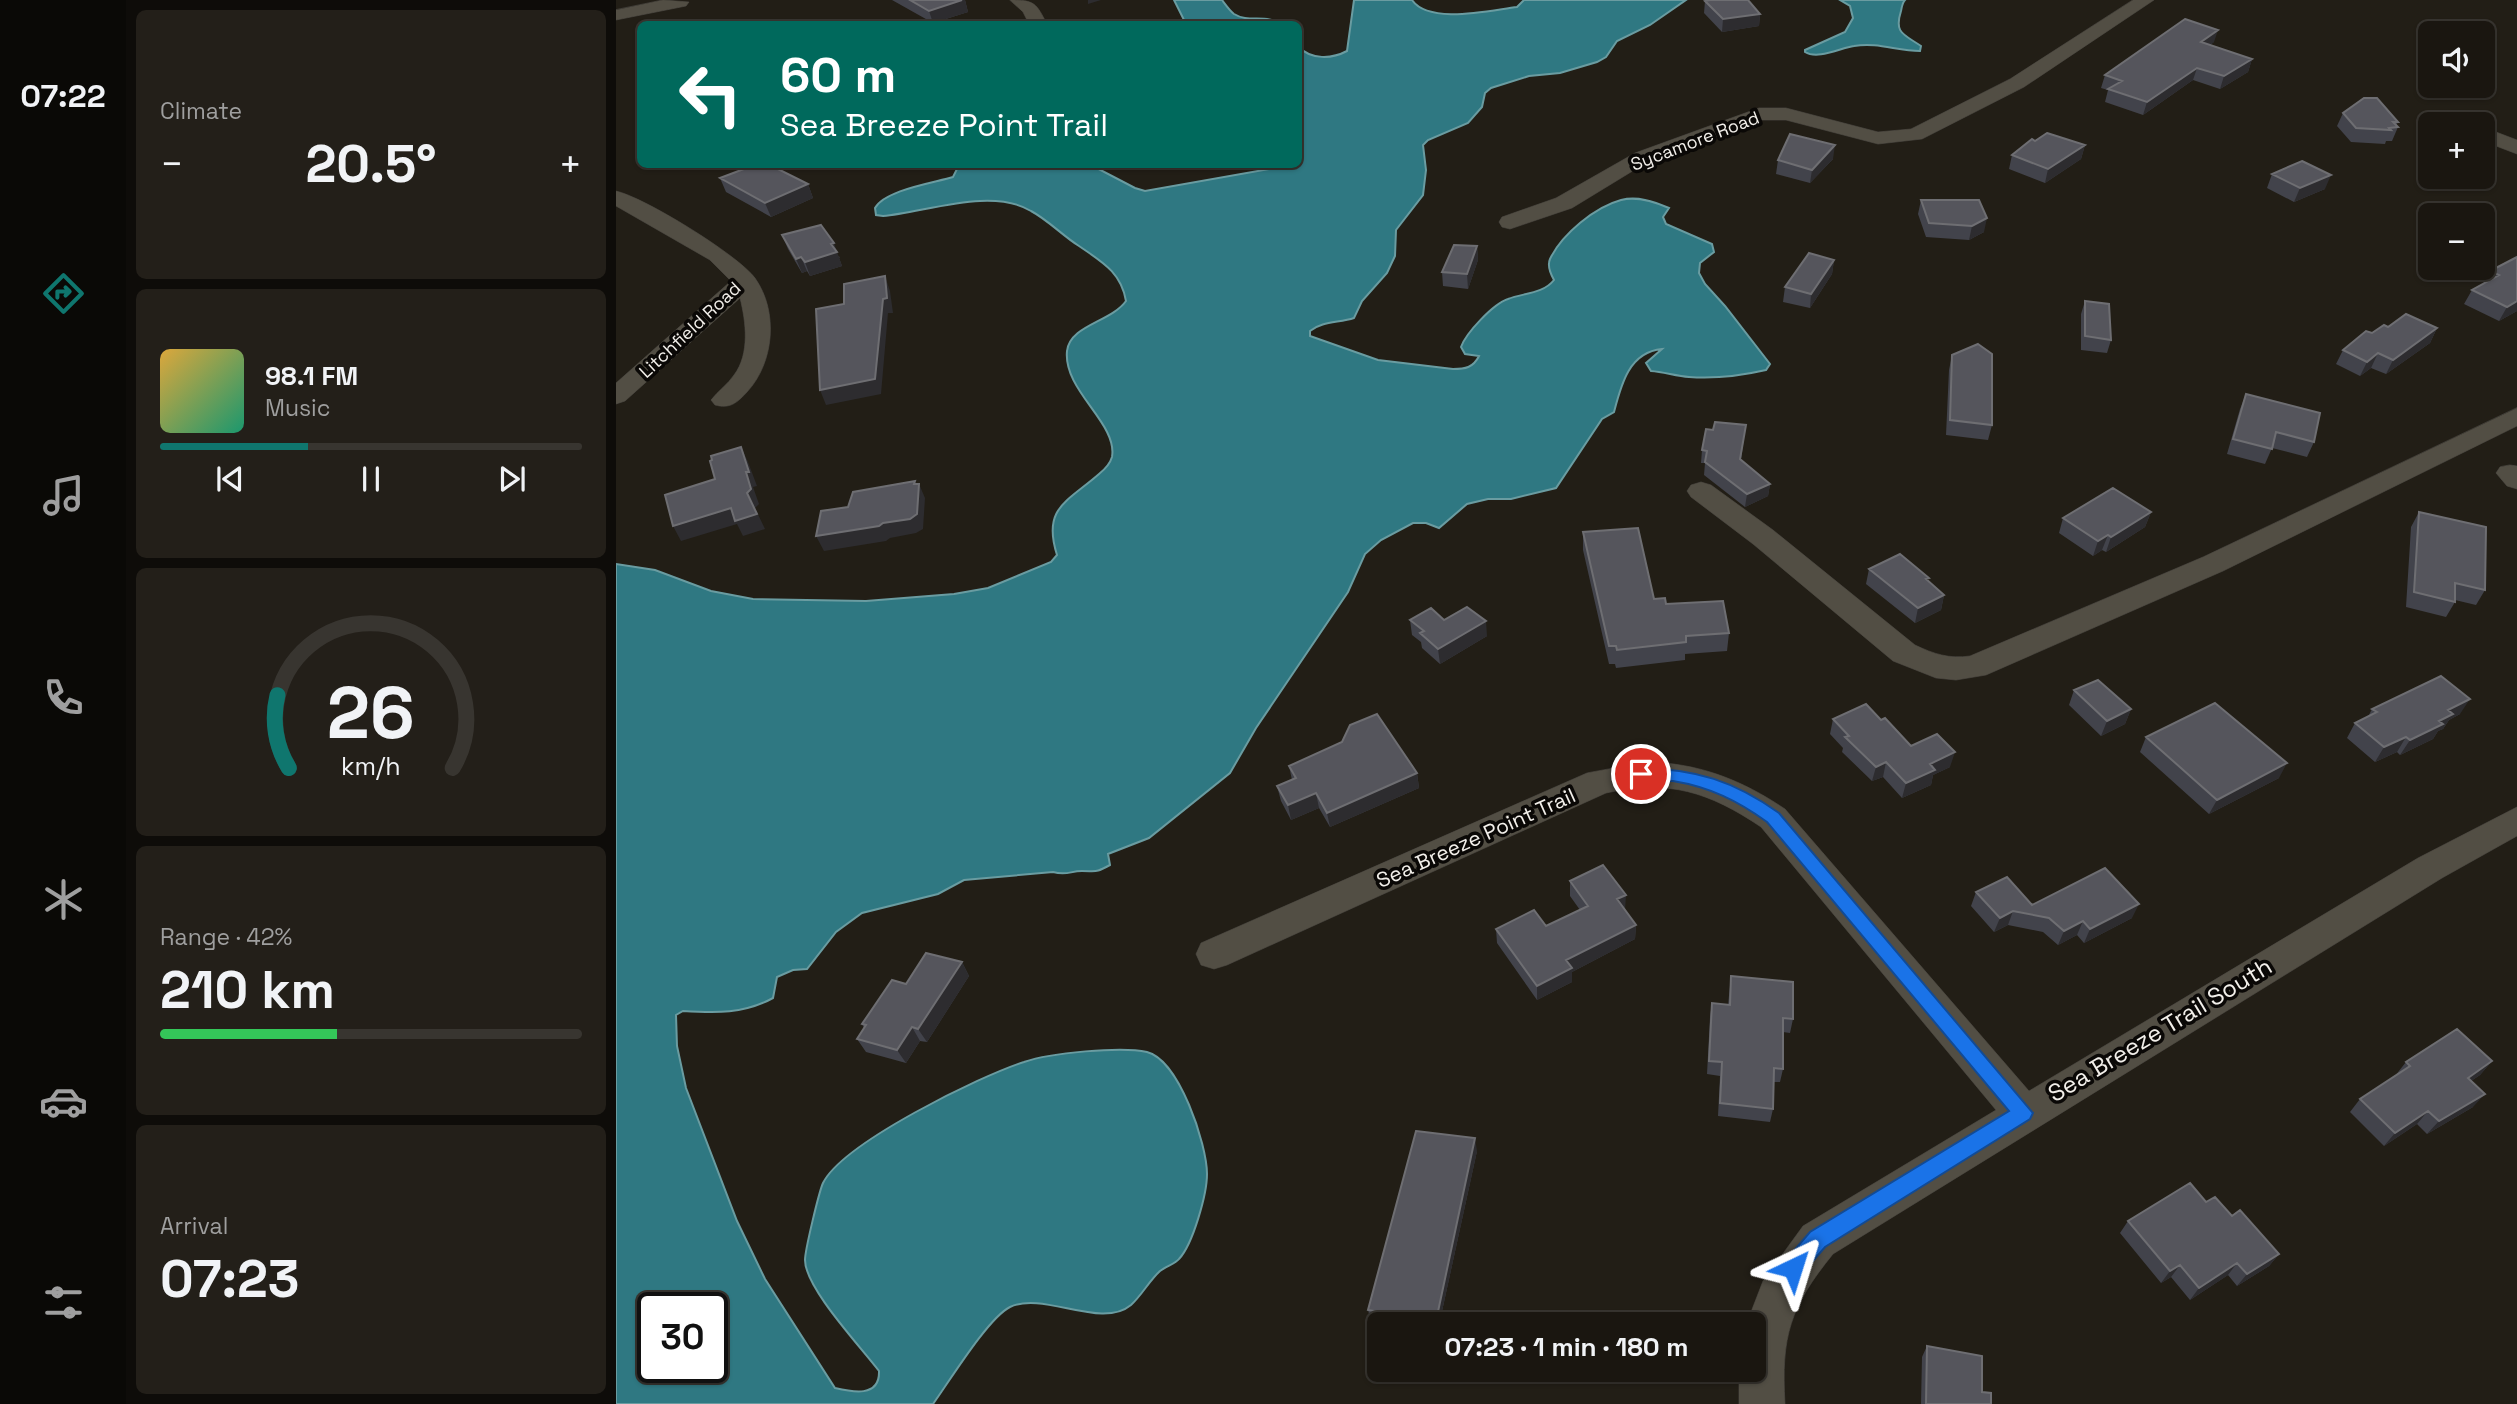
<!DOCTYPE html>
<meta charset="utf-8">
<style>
:root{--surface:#1a1610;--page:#231f19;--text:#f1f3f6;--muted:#9f9f9f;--line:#383530;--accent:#0f766e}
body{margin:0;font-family:"Space Grotesk",sans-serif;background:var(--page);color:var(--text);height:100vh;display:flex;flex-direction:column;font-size:26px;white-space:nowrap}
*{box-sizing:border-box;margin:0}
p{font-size:23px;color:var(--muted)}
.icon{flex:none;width:38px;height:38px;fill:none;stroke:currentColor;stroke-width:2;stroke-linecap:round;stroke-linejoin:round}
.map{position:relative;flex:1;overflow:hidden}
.details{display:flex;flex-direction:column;gap:10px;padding:10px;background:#0e0c09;width:490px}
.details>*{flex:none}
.banner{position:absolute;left:21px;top:21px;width:665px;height:147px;border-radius:10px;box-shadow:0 2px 5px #0004,0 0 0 2px var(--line);background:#00695c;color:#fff;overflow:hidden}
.fabs{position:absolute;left:1802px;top:21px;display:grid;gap:14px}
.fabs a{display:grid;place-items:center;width:77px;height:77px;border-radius:10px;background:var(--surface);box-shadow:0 2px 5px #0004,0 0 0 2px var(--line);font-size:35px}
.speed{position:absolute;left:21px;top:1292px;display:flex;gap:14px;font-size:35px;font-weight:700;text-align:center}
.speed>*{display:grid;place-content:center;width:91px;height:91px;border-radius:50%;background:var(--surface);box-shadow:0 2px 5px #0004,0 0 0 2px var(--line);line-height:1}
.speed .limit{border:4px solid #111;border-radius:10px;background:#fff;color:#111}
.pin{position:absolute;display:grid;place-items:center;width:60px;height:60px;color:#fff;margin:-30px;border:4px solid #fff;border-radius:50%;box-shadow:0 2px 7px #0007}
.me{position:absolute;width:77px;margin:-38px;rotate:41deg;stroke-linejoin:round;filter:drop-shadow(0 0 5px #0008)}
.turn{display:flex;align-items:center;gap:24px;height:147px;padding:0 28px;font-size:32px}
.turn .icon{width:91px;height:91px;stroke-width:2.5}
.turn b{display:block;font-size:49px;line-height:60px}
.big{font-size:52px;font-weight:700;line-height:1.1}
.details .widget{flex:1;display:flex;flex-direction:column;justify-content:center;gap:10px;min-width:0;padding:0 24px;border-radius:10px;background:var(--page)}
.details .dial{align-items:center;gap:0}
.dial svg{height:182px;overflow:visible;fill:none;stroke:var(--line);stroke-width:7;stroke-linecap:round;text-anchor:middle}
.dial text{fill:var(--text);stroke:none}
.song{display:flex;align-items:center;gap:21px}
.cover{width:84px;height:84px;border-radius:10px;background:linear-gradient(135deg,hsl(40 70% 55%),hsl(160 70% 35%))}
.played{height:7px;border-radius:4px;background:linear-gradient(90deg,var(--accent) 35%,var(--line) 35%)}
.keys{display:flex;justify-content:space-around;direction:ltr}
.heat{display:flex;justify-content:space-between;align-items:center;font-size:38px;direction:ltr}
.charge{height:10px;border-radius:5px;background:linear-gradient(90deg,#34c759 42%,var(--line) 0)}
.trip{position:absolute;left:751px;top:1312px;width:399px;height:70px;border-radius:10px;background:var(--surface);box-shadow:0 2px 5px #0004,0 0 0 2px var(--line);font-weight:700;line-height:70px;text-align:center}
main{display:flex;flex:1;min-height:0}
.tab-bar{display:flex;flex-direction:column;width:126px;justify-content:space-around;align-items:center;background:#0a0906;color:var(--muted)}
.tab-bar .icon{width:49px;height:49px}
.tab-bar .active{color:var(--accent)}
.tab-bar b{font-size:32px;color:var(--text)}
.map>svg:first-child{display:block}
</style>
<main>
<nav class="tab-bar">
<b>07:22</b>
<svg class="icon active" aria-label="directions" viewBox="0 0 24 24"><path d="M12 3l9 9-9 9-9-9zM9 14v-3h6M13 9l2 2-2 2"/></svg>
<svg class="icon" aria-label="music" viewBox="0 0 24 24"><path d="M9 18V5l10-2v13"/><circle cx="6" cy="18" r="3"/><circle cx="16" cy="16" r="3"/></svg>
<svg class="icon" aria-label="phone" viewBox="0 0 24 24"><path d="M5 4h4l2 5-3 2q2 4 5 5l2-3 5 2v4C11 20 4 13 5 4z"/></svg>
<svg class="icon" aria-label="climate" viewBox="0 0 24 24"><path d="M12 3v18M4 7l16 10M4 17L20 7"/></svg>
<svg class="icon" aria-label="car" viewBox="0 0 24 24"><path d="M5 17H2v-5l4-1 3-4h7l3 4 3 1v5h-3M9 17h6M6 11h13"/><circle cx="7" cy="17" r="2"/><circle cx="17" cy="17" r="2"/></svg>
<svg class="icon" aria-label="filters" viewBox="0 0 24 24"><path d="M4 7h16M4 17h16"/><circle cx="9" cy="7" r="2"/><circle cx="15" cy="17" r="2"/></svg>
</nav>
<section class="details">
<div class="widget"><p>Climate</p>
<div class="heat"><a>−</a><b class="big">20.5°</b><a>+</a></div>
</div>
<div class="widget">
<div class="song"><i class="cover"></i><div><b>98.1 FM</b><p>Music</p></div></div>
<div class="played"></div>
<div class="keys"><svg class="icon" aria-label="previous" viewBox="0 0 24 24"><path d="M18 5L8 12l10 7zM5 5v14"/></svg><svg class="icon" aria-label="pause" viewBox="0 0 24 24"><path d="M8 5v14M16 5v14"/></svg><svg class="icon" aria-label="next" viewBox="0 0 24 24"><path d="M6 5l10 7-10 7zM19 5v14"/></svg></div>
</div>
<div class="widget dial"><svg viewBox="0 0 100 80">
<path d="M14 69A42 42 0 1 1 86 69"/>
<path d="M14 69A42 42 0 0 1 9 37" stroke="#0f766e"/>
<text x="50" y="56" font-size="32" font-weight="700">26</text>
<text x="50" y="72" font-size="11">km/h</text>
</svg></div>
<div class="widget"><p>Range · 42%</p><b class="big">210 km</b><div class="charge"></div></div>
<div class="widget"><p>Arrival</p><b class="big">07:23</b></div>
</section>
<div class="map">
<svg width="1901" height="1404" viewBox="0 0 1901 1404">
<rect width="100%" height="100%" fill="#221e16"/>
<path fill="#2f7882" stroke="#6a9ca1" stroke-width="2" fill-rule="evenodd" d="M558 0H606C609 4 614 11 618 14 632 23 651 14 665 24H570Z
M738 0H796C813 25 875 10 901 7L908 0H1070L1034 25 1001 41 990 57 981 62 944 73 913 76 875 88 869 93 866 107 852 123 812 140 807 145 810 170 807 195 780 230 779 256 771 273 746 301 738 318C723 323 706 321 694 331V336L762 360 837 369C849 369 857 368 863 356L849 354 845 347C850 333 877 304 892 299 907 293 927 294 938 280 934 273 931 266 934 259 946 234 979 207 1005 200 1021 196 1037 201 1053 208L1047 217 1050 224 1096 244 1098 252 1084 263 1083 273 1089 284 1109 306 1154 364 1150 370C1124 376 1100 379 1073 377 1060 376 1048 372 1035 371L1030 363 1046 349C1013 352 1005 385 998 412L986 419 940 488 895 499H872L851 504 823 528 810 523H797L765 540 749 554 732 592 640 728 614 773 533 838 492 854 494 865C479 873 482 871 466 871 454 871 451 876 437 872L348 880 322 894 246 913 220 932 191 969 177 970 161 977 157 998C128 1014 100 1013 67 1011L60 1015 61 1046 70 1088 121 1221 149 1279 219 1388C236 1392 264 1398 263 1371 245 1347 189 1288 189 1260 189 1250 203 1192 207 1183 227 1143 364 1076 408 1062 434 1053 505 1046 531 1052 563 1060 591 1144 591 1174 591 1194 577 1244 563 1259 559 1264 550 1266 544 1271 533 1281 526 1295 515 1305 485 1330 428 1291 394 1307 372 1318 333 1382 317 1404H0V564L39 570 95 591 137 599 250 601 338 594 372 588 435 562 441 555C426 508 451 502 483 474 488 470 494 464 496 457 502 423 447 391 451 351 454 325 495 322 510 301 505 272 486 262 463 246 447 236 432 220 415 211 376 187 310 212 267 216L260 215 259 208C269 190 317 183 337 177L343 165H475L519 188 529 191 682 164 683 47C695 60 716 59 731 51ZM37 1307H96V1367H37Z
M1224 0H1289C1286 3 1286 7 1285 11 1278 33 1287 34 1305 46L1304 51C1281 51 1262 42 1238 46 1224 48 1202 60 1189 52V50L1229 32 1237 18 1234 6Z"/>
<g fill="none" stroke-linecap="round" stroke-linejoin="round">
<defs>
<path id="street" d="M47 0 73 2 70 6 0 20V10Z
M394 0C419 0 420 3 431 24H413L407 12Z
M1517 0H1538L1408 87 1306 139 1262 144 1170 120H1145L1033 161 956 208 894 229 886 227 883 222 886 217 940 198 1019 153 1143 108H1170L1262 132 1295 129 1394 79Z
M1867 127 1901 140V154L1867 141Z
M0 191C28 197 122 255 139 278 163 312 158 363 131 392 121 403 114 409 99 405L95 400C102 391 112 384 118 375 134 354 130 322 124 298L9 401 0 404V383L115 281 94 260 0 206Z
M1901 408V426L1607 571 1370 675 1340 680 1320 678 1277 661 1137 544 1075 497 1071 491 1075 485 1085 482 1095 485 1157 530 1299 645C1318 654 1333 659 1354 656L1587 557Z
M1894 465 1901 466V489L1891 486 1880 473 1884 467Z
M1031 762C1083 763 1126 780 1169 809L1413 1091 1802 858 1901 807V836L1826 878 1217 1254C1174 1307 1165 1336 1169 1404H1123V1370H1138V1325H1130L1147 1281 1187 1226 1380 1110 1145 827C1093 792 1053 779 990 793L611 965 598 969 585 965 580 954 585 943 971 773Z"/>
</defs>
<use href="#street" stroke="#3e3b36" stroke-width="1"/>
<use href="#street" fill="#524e44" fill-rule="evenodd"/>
</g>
<path fill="#42434b" d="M276 0H349L352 12 317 23Z
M1089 1 1144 14 1143 26 1106 32 1088 13Z
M1598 42 1594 45 1636 59 1632 72 1604 89 1577 80 1527 115 1489 102 1492 90 1485 88 1489 75Z
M1727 113 1782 122 1780 126 1782 127 1776 141H1770L1769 144 1735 142 1721 126Z
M1419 141 1469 145 1465 159 1429 183 1393 169 1396 155Z
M1217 159 1194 183 1160 174 1162 160Z
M1656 174 1709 189 1678 202 1651 188Z
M104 178 192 184 197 198 155 217 110 192Z
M1305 200 1368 232 1353 240 1310 237 1302 214Z
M166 235 224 257 223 258 226 266 194 276 191 271 186 273 172 249Z
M861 246 862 260 852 289 827 286 826 272Z
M1901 257V311L1883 321 1848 304 1856 290 1867 284 1874 271Z
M1218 260 1216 274 1194 308 1167 302 1169 287Z
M1469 301 1495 340 1491 353 1465 350V314Z
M1772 327 1821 328 1814 343 1770 374 1755 368 1744 376 1720 364 1727 350 1756 333Z
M1336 355 1376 425 1372 440 1330 435 1333 370Z
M1630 394 1698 442 1691 457 1656 448 1649 464 1611 454 1624 409Z
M1128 438 1125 460 1154 484 1152 496 1129 507 1088 475 1089 463H1085L1086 450Z
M1535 512 1529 527 1490 552 1486 550 1477 556 1443 533 1447 518Z
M1803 512 1869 590 1860 605 1839 600V602L1830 617 1790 607 1795 527Z
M967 532 1038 599 1113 633 1111 651 1069 654V660L1000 668 999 664H993L967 550Z
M1253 569 1312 581 1328 595 1325 610 1299 623 1250 584Z
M794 620H828L871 636 824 664 806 648 805 642 796 635Z
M1458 690 1515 709 1509 724 1485 736 1453 705Z
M1756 709 1844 714 1833 720 1827 729 1822 731 1817 739 1784 755 1781 752 1759 762 1731 738 1739 723 1752 717Z
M1217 719 1265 720 1295 746 1334 767 1317 775 1315 785 1286 798 1267 777 1256 781 1226 752 1227 748 1214 734Z
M1530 737 1663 778 1593 814 1524 752Z
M673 766 801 773 803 788 714 827 703 808 675 820 665 801 661 786 676 780Z
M954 881 1009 910 1020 925 1019 939 956 972V982L921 1000 881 943 880 929 930 926 964 910 954 896Z
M1360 892 1416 905 1516 918 1468 943 1461 935 1442 945 1427 932 1392 925 1378 932 1355 906Z
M346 962 353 976 311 1042 304 1041 290 1063 250 1052 241 1039 248 1028 246 1024 290 984Z
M1115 976 1177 1019 1174 1033 1167 1032V1069L1164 1082H1158L1157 1109 1154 1122 1102 1116 1104 1076 1091 1074 1094 1017 1096 1003 1112 1005Z
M1876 1061 1864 1075 1855 1081 1857 1107 1811 1134 1801 1124 1768 1146 1734 1112 1744 1099 1779 1076 1790 1062Z
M861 1151 823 1325H776L755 1321 752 1310Z
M1590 1202 1616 1216 1663 1254 1653 1266 1621 1286 1612 1275 1574 1300 1555 1277 1545 1283 1504 1233 1512 1221Z
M1311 1346 1375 1404H1305L1306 1357Z"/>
<path fill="#2d2c2f" d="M346 0H349L352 12 317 23 313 11Z
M472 0H485L472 4Z
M1144 14 1143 26 1106 32 1107 19Z
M1602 30 1598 42 1581 54 1585 42Z
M1636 59 1632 72 1604 89 1608 76Z
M1581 68 1577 80 1527 115 1531 102Z
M1219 145 1217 159 1194 183 1196 170Z
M1469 145 1465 159 1429 183 1432 169Z
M1715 175 1709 189 1678 202 1684 188Z
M192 184 197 198 155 217 149 203Z
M1371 218 1368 232 1353 240 1356 226Z
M218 243 226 266 194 276 189 262 215 244Z
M861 246 862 260 852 289 851 274Z
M185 257 191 271 186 273 180 259Z
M1218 260 1216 274 1194 308 1195 294Z
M269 276 274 291 277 313H272L265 394 210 405 204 390Z
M1901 301V311L1883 321 1891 307Z
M1821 328 1814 343 1770 374 1777 360Z
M1762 353 1755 368 1744 376 1751 362Z
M125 447 132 462 141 486 137 487 143 504 139 508 149 529 127 536 121 524 65 541 57 526 115 508 131 493 130 472Z
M299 481 303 492V484L309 498 307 529 300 533 274 538 270 541 208 551 200 536 298 484Z
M1154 484 1152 496 1129 507 1131 494Z
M1535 512 1529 527 1490 552 1495 537Z
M1492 535 1486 550 1477 556 1482 541Z
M1328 595 1325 610 1299 623 1302 608Z
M870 621 871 636 824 664 822 649Z
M1854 699 1844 714 1833 720 1827 729 1822 731 1817 739 1784 755 1794 740 1823 721 1832 710Z
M1515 709 1509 724 1485 736 1491 721Z
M1790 737 1781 752 1759 762 1768 747Z
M1339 752 1334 767 1317 775 1315 785 1286 798 1290 783 1314 764Z
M1270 762 1267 777 1256 781 1260 767Z
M1671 763 1663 778 1593 814 1601 800Z
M801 773 803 788 714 827 711 813Z
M700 793 703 808 675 820 672 805Z
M1010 895 1009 910 1001 899Z
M1523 904 1516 918 1468 943 1474 929Z
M1397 911 1392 925 1378 932 1384 918Z
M1467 921 1461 935 1442 945 1448 931Z
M1020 925 1019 939 956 972V982L921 1000V986L950 960Z
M346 962 353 976 311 1042 302 1029Z
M296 1027 304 1041 290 1063 281 1050Z
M1876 1061 1864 1075 1840 1091 1852 1078Z
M1869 1094 1857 1107 1811 1134 1823 1121Z
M1812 1111 1801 1124 1768 1146 1779 1133Z
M859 1138 861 1151 823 1325H821L820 1321Z
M1663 1254 1653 1266 1621 1286 1631 1274Z
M1621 1263 1612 1275 1574 1300 1583 1288Z
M1564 1265 1555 1277 1545 1283 1554 1271Z"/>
<path fill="#55555c" stroke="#6e6e72" stroke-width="2" d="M294 0H346L313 11Z
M1094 0H1132L1144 14 1107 19 1089 1Z
M1569 19 1602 30 1585 42 1636 59 1608 76 1581 68 1531 102 1492 89 1506 81 1489 75Z
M1748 98H1761L1782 122H1777L1782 127 1773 128 1775 130 1740 128 1727 113Z
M1431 133 1469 145 1432 169 1396 155 1416 139 1419 141Z
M1174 134 1219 145 1196 170 1162 160Z
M1686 161 1715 175 1684 188 1656 174Z
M141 164H152L192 184 149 203 104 178Z
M1305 200H1363L1371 218 1356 226 1313 223Z
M205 225 218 243 215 244 221 252 189 262 185 257 180 259 166 235Z
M838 245 861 246 851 274 826 272Z
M1193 253 1218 260 1195 294 1169 287Z
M1901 257V301L1891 307 1856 290 1883 275 1874 271Z
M269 276 271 298 267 299 259 379 204 390 200 309 228 304V284Z
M1469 301 1493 304 1495 340 1469 336Z
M1790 314 1821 328 1777 360 1762 353 1751 362 1727 350 1750 331 1756 333 1768 325 1772 327Z
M1362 344 1376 354V425L1334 420 1336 355Z
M1630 394 1704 413 1698 442 1660 432 1656 449 1617 439Z
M1099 422 1130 425 1124 459 1154 484 1131 494 1089 462 1091 451 1086 450 1090 429 1097 430Z
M125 447 133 472H130L135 489 131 493 141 514 119 521 115 508 57 526 49 495 99 479 94 461 96 460 95 456Z
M299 481 298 484H303L301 514 294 519 267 523 263 526 200 536 205 511 232 507 237 492Z
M1497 488 1535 512 1495 537 1492 535 1482 541 1447 518Z
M1803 512 1870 527 1869 590 1839 583V602L1798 592Z
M1022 528 1038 599 1049 598 1050 604 1107 601 1113 633 1070 636V642L1001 650 1000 646H993L967 532Z
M1284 554 1313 578 1310 579 1328 595 1302 608 1253 569Z
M851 607 870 621 822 649 804 633 808 631 794 620 815 608 828 620Z
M1825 676 1854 699 1832 710 1837 714 1823 721 1827 724 1794 740 1790 737 1768 747 1739 723 1761 712 1756 709Z
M1482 680 1515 709 1491 721 1458 690Z
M1599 703 1671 763 1601 800 1530 737Z
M1250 704 1265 720 1269 718 1295 746 1321 734 1339 752 1314 764 1319 770 1290 783 1270 762 1260 767 1229 737 1233 736 1217 719Z
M761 714 801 773 711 813 700 793 672 805 661 786 680 778 673 766 726 742 734 725Z
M987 865 1010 895 1001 899 1020 925 950 960 956 968 921 986 880 929 918 910 930 926 972 906 954 881Z
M1489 868 1523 904 1474 929 1467 921 1448 931 1433 918 1397 911 1384 918 1360 892 1391 877 1416 905Z
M310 953 346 962 302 1029 296 1027 281 1050 241 1039 250 1025 246 1024 276 980 290 984Z
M1115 976 1177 982V1019L1167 1018V1069L1158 1068 1157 1109 1104 1103 1106 1062 1093 1061 1096 1003 1114 1005Z
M1841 1029 1876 1061 1852 1078 1869 1094 1823 1121 1812 1111 1779 1133 1744 1099 1794 1066 1790 1062Z
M800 1131 859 1138 820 1321 752 1310Z
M1574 1183 1590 1202 1599 1197 1616 1216 1624 1210 1663 1254 1631 1274 1621 1263 1583 1288 1564 1265 1554 1271 1512 1221Z
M1311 1346 1366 1356V1392L1375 1393V1404H1310Z"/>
<path fill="#1a73e8" stroke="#114b97" stroke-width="2" d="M1025 768C1080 769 1118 781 1163 813L1417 1113 1414 1119 1209 1247 1184 1276 1177 1279 1169 1276 1166 1268 1169 1261 1194 1232 1393 1111 1151 822C1122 801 1094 787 1057 781 1045 780 1032 783 1019 779L1017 774Z"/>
<g text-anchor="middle" stroke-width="7" stroke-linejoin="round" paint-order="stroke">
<g font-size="18" fill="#f2efea" stroke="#0a0806">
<text transform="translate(1079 141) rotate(-21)" y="6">Sycamore Road</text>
<text transform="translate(74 330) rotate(-43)" y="6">Litchfield Road</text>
</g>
<g font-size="21" fill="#f2efea" stroke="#0a0806">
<text transform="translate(860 838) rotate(-24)" y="7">Sea Breeze Point Trail</text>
</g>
<g font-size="24" fill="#f2efea" stroke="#0a0806">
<text transform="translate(1544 1030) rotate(-31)" y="8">Sea Breeze Trail South</text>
</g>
</g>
</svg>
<div class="fabs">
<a><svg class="icon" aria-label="sound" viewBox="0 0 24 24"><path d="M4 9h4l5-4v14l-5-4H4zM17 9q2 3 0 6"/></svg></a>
<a>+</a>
<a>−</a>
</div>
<div class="speed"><div class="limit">30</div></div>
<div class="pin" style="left:1025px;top:774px;background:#d93025"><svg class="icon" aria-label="arrive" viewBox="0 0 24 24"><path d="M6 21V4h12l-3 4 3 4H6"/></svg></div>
<svg class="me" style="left:1177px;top:1268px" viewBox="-20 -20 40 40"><path d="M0-17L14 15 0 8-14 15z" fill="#1a73e8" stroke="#fff" stroke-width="4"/></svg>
<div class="trip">07:23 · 1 min · 180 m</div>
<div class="banner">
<div class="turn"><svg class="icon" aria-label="left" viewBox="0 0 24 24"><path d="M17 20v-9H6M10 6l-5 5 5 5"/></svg><div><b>60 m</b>Sea Breeze Point Trail</div></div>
</div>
</div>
</main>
